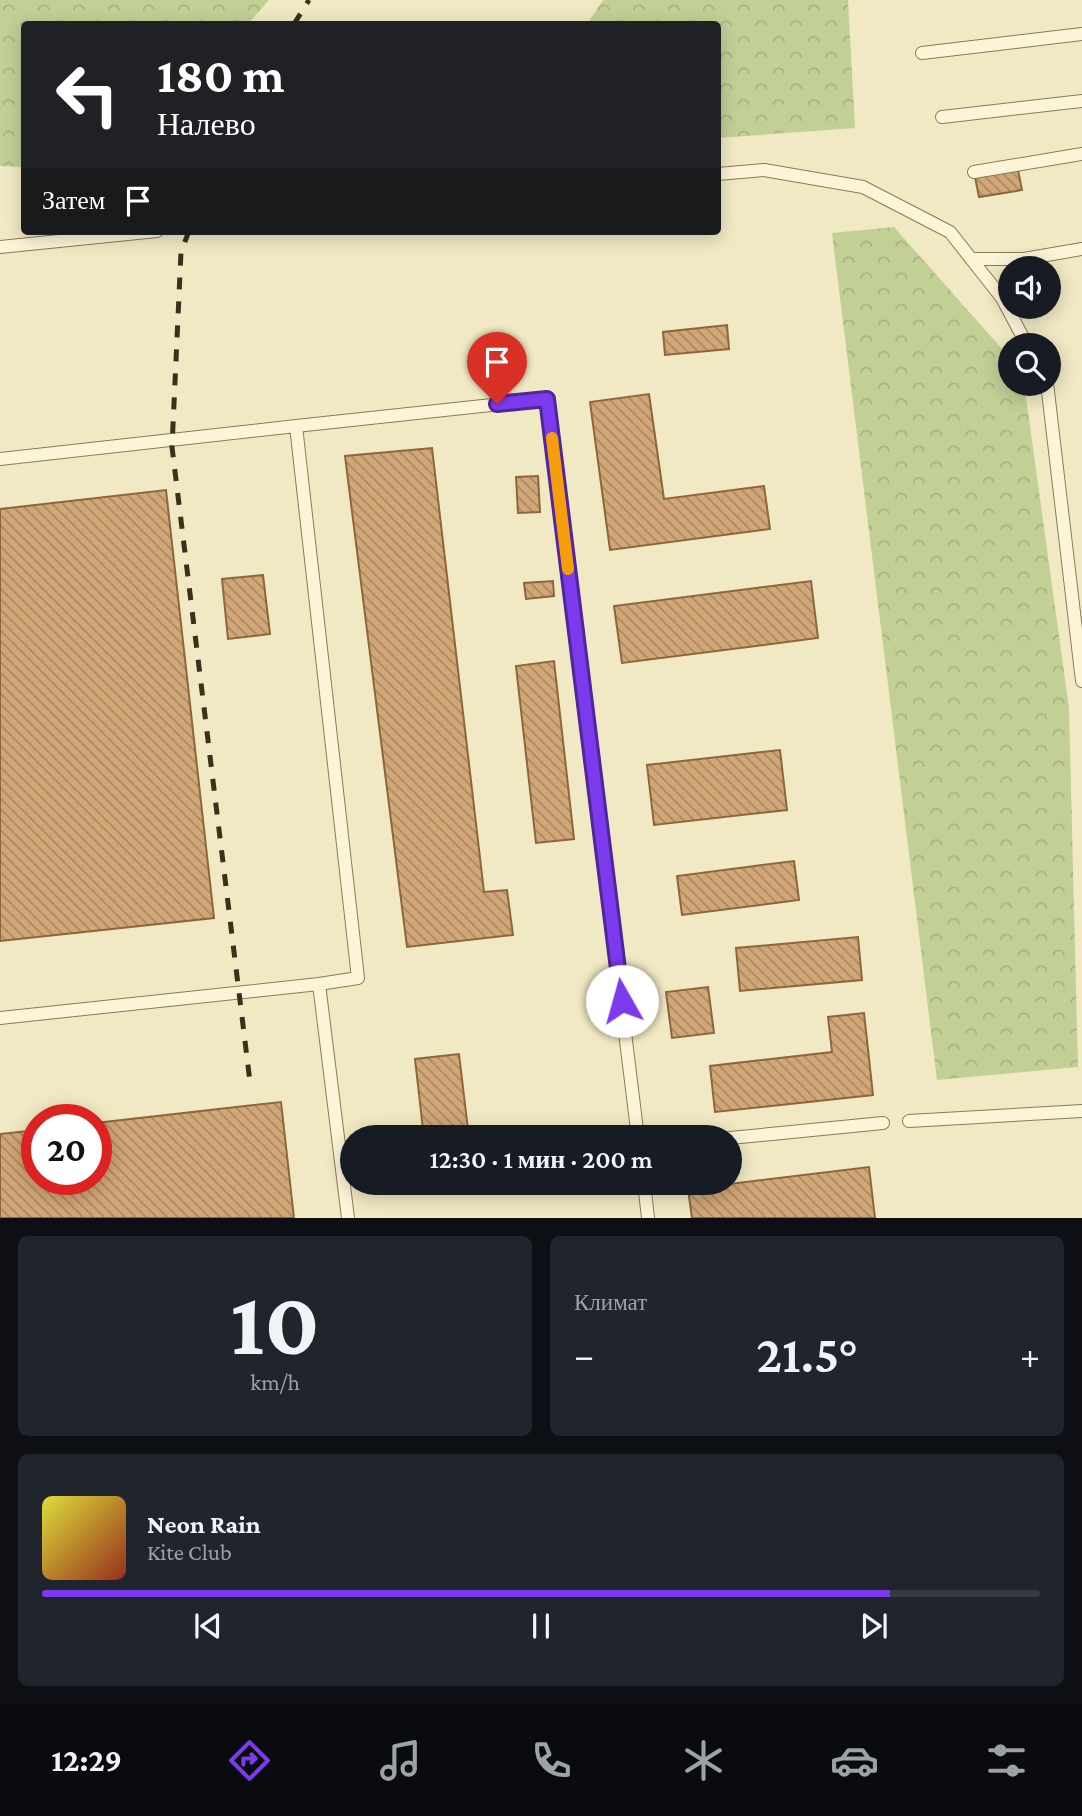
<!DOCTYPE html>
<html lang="ru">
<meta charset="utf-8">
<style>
:root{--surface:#171b24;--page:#20242c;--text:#f1f3f6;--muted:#9ea1a6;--line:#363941;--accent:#7c3aed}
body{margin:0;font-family:"Crimson Pro",serif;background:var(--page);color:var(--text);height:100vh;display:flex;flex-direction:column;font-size:26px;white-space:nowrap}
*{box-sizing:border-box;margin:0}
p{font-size:23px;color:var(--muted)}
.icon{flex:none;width:38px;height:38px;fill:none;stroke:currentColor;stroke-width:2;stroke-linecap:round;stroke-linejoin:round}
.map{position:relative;height:1218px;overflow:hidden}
.panel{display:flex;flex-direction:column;gap:18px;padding:18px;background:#0d0f14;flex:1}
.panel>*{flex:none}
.top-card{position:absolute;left:21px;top:21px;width:700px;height:214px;border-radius:7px;box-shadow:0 4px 18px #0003;background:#202124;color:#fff;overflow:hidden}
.fabs{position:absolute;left:998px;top:256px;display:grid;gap:14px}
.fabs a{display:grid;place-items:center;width:63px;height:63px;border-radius:50%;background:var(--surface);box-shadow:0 4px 18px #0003;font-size:35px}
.speed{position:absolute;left:21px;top:1104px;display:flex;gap:14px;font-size:35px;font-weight:700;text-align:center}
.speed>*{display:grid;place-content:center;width:91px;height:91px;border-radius:50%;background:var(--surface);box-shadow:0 4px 18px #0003;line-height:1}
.speed .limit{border:10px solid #d22;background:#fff;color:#111}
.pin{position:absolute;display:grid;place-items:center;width:60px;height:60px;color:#fff;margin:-72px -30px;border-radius:50% 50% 50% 0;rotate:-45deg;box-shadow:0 0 7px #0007}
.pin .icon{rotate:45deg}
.me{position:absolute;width:77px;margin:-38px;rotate:353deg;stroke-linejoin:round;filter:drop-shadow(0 0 5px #0008)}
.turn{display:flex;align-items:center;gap:24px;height:147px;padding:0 21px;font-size:32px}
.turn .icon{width:91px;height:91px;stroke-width:2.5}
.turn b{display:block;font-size:49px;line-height:60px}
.then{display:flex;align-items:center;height:66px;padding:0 21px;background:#0003;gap:14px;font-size:26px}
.big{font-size:52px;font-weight:600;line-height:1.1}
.panel .tile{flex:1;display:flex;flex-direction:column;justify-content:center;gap:10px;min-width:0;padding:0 24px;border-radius:10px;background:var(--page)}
.panel .dial{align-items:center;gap:0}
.dial b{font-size:91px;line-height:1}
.song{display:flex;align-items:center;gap:21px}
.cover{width:84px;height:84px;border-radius:10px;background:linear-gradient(135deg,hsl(60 70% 55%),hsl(10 70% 35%))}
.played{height:7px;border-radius:4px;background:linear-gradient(90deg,var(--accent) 85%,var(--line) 85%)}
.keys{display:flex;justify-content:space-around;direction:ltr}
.heat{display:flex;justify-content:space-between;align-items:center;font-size:38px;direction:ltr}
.panel .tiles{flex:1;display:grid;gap:18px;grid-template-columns:1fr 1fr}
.tile:last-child{grid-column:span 2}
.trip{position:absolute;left:340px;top:1125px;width:402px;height:70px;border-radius:35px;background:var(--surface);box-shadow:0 4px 18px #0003;font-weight:600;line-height:70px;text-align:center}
.dock{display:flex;height:112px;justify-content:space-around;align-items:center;background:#090b0e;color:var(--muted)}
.dock .icon{width:49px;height:49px}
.dock .active{color:var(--accent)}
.dock b{font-size:32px;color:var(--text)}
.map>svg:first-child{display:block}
</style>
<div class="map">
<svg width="1082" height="1218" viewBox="0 0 1082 1218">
<defs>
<pattern id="forest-crowns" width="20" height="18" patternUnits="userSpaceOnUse" patternTransform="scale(1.75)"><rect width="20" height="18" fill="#c2d096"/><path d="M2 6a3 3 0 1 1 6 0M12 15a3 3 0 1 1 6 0" fill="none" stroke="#a8b381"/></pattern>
<pattern id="building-back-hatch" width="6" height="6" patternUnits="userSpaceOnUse" patternTransform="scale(1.75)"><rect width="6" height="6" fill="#d1a777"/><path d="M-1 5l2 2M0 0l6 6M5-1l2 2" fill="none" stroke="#ab8861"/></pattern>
</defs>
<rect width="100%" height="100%" fill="#f1e9c3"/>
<path fill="url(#forest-crowns)" d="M0 0H269L248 24H24V167L0 166Z
M603 0H848L855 128 718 138V24H587Z
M894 227 1010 358V383H1024L1069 708 1078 1067 937 1080 832 233Z"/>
<path fill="url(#building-back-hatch)" stroke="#8d663d" stroke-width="2" d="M1017 165 1022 190 979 197 974 172Z
M727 325 729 349 665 355 663 332Z
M649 394 664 499 764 486 770 529 610 550 590 402Z
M432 448 484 892 507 890 513 935 407 947 345 456Z
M538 476 540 512 518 513 516 477Z
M166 490 214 918 0 941V509Z
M263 575 270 634 228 639 222 579Z
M553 581 554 596 526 599 524 583Z
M811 581 818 638 622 663 614 606Z
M554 661 574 839 536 843 516 666Z
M780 750 787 810 654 825 647 765Z
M794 861 799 900 682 915 677 876Z
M858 937 862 980 740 991 736 948Z
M708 987 714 1033 672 1038 666 992Z
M864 1013 873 1095 715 1112 710 1066 832 1052 828 1017Z
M459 1054 469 1138H424L415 1059Z
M281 1102 294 1218H0V1134L37 1130V1180H96V1123Z
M869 1167 875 1218H692L688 1189Z"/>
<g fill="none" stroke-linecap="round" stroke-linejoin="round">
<defs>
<path id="service" d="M922 53 1082 34
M942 117 1082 101
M974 172 1082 154
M718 174 764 170 863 187 950 232 1002 298 1027 345
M0 247 157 231
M971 259H1024L1082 249
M1047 383 1082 681
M296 426 547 399 638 1138
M0 459 296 426 358 978 319 984 0 1018
M319 984 348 1218
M909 1121 1082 1111
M730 1138 883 1123
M644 1183 648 1218"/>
</defs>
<use href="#service" stroke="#8c7a58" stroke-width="14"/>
<use href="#service" stroke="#fbf4d7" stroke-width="12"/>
<path stroke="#3b301d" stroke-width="5" stroke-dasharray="12 12" stroke-linecap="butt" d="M294 24 309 0
M189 231 181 252 172 447 250 1082"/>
</g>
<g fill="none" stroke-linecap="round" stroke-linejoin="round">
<defs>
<path id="route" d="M497 404 547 399 622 1001"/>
</defs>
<use href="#route" stroke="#51269a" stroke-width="18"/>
<use href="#route" stroke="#7c3aed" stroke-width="12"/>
<path stroke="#f59e0b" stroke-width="12" d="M552 438 568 569"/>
</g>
</svg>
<div class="fabs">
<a><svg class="icon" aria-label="sound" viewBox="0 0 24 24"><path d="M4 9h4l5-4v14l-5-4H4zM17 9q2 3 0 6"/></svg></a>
<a><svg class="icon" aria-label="search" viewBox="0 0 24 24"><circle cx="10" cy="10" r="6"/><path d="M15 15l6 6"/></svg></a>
</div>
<div class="speed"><div class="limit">20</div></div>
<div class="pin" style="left:497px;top:404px;background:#d93025"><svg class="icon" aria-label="arrive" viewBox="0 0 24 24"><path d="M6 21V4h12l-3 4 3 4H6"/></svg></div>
<svg class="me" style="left:622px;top:1001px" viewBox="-20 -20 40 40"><circle r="19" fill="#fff"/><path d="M0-13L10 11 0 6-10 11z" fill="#7c3aed"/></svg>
<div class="trip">12:30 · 1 мин · 200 m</div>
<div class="top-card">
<div class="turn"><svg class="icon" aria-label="left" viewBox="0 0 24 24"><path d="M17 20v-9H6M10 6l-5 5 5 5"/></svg><div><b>180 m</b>Налево</div></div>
<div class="then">Затем<svg class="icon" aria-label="arrive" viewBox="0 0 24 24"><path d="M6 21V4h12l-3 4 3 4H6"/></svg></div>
</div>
</div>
<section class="panel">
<div class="tiles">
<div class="tile dial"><b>10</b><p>km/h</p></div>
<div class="tile"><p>Климат</p>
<div class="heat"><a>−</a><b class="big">21.5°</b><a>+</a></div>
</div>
<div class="tile">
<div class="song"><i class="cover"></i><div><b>Neon Rain</b><p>Kite Club</p></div></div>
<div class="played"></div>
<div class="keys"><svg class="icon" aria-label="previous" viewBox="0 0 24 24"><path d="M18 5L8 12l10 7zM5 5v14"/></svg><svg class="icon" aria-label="pause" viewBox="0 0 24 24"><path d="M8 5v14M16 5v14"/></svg><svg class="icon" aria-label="next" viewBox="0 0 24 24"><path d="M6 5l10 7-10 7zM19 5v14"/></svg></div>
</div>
</div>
</section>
<nav class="dock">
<b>12:29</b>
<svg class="icon active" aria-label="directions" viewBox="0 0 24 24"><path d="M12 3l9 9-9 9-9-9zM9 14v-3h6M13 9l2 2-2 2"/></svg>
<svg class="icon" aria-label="music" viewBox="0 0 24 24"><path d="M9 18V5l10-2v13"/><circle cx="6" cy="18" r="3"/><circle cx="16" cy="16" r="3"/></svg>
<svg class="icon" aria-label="phone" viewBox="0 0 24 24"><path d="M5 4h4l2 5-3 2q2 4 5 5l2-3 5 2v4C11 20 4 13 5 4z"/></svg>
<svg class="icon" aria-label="climate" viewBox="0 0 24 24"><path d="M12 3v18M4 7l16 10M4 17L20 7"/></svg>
<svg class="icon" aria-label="car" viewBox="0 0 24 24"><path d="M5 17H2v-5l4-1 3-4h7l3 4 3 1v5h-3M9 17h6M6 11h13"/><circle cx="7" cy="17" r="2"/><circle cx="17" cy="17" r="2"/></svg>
<svg class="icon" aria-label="filters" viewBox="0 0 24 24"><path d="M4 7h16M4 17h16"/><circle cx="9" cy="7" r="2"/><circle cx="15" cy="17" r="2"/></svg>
</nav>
